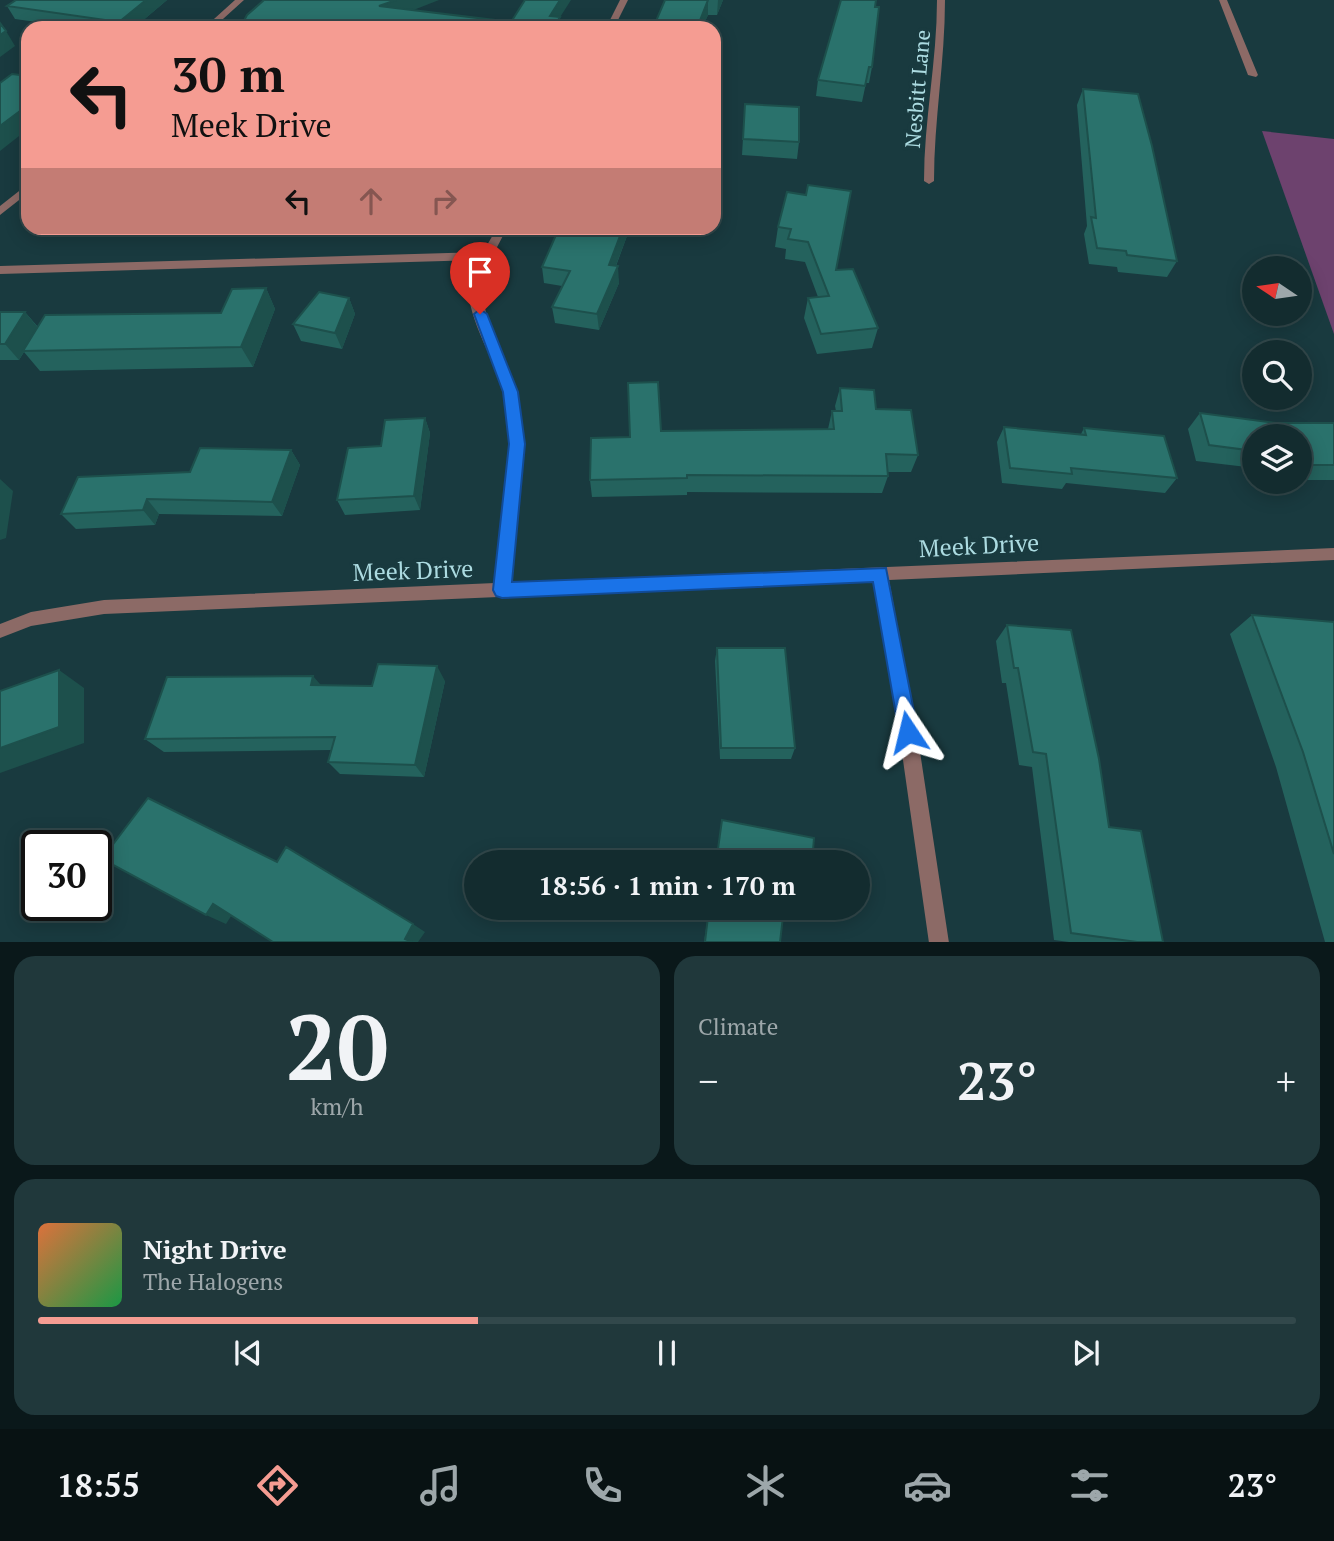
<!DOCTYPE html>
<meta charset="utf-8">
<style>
:root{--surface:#132c2f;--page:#20383b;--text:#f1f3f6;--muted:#9da7aa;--line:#32484b;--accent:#f59c92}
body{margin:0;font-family:"PT Serif",serif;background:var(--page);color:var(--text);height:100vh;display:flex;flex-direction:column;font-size:26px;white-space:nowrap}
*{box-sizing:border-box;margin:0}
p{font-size:23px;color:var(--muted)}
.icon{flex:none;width:38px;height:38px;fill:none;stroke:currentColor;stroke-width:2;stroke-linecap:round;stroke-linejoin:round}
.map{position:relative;height:942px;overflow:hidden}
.drawer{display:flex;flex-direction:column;gap:14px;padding:14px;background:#0a181a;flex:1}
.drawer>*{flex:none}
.guide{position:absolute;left:21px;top:21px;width:700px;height:214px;border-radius:21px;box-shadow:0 4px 18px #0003,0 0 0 2px var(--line);background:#f59c92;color:#111;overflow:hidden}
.needle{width:46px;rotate:283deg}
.buttons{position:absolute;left:1242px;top:256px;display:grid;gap:14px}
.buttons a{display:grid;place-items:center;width:70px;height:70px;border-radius:50%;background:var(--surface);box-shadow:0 4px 18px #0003,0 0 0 2px var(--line);font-size:35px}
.speed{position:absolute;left:21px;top:830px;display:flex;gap:14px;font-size:35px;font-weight:700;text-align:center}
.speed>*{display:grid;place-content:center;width:91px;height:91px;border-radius:50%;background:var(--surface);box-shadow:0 4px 18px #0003,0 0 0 2px var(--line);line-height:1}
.speed .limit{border:4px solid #111;border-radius:10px;background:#fff;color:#111}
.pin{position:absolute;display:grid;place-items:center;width:60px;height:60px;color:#fff;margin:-72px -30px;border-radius:50% 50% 50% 0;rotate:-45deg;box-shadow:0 0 7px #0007}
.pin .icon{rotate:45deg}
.me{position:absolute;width:77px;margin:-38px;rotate:350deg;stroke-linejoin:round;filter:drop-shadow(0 0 5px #0008)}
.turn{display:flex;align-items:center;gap:24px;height:147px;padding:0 35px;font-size:32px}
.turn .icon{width:91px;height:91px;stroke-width:2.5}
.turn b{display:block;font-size:49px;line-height:60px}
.lanes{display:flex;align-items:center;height:66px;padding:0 35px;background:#0003;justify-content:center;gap:35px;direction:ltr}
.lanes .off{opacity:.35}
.big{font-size:52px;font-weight:700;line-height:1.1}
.drawer .widget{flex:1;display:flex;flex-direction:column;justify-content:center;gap:10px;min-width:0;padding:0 24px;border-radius:21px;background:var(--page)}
.drawer .dial{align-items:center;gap:0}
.dial b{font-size:91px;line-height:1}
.song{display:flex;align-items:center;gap:21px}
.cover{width:84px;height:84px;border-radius:10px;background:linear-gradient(135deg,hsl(20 70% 55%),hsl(140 70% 35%))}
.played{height:7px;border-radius:4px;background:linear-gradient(90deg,var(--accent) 35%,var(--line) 35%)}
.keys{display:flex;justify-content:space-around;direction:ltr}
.heat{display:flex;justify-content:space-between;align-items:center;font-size:38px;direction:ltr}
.drawer .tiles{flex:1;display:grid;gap:14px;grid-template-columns:1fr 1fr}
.widget:last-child{grid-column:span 2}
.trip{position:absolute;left:464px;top:850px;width:406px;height:70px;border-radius:35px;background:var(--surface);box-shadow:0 4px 18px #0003,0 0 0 2px var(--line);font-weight:700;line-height:70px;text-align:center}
.tab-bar{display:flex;height:112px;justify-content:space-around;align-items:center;background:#081213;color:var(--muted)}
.tab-bar .icon{width:49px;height:49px}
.tab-bar .on{color:var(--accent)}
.tab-bar b{font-size:32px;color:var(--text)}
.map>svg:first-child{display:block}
</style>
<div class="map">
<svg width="1334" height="943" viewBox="0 0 1334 943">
<rect width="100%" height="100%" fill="#193a3f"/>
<path fill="#6d426e" d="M1262 131 1334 139V334Z"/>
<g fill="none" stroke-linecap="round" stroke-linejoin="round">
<path fill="#8c6a66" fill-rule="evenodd" d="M937 0H945C945 61 934 120 934 181L929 184 924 181C924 120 937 61 937 0Z"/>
<path fill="#8c6a66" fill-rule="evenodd" d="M235 0H244L213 28H204Z
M620 0H628L614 28H606Z
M1219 0H1227L1258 75 1256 77 1248 75Z
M28 184V193L0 215V206Z
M497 228H507L481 278 482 297 491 331 518 392 524 444 510 583 1334 548V560L889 580 917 732 949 943H929L899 732 873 581 104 614 31 626 0 638V624L31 612 104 600 495 583C501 530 519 441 504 391 495 360 463 312 469 279 470 273 476 265 479 260L0 274V266L483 252Z"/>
</g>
<path fill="#24625d" d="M16 0H167L134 28H79L15 19 7 6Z
M665 0H723L717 15H708L702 28H653Z
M875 7 872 67 869 83H866L862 102 816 96 818 80Z
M1083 89 1177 261 1167 277 1118 272 1117 267 1089 264 1084 234 1087 226 1077 105Z
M745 104 799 142 797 159 742 155Z
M787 192 836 270 878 328 872 348 817 354 804 318 808 298 818 297 805 262 785 259 786 249 775 247 778 227Z
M559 228H630L616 266 619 283 599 330 555 323 552 307 562 286 544 283 542 267Z
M266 288 275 309 253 367 40 371 24 352 19 360H0V312H25L38 327 221 313Z
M349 298 355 314 342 349 301 341 293 324Z
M840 388 876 409 918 455 911 472H887L888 476 882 493 687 492V495L592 497 590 480 630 437 661 431 828 429 832 411H836L835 406Z
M1200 413 1276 423H1334V480H1300V436H1255V468L1196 461 1188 429Z
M425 418 430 433 420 510 345 515 337 500 381 446Z
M1004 427 1081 434 1084 428 1177 478 1165 493 1066 483 1062 489 1002 483 997 442Z
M291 450 300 465 282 516 159 514 155 525 76 529 61 514 190 472Z
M1272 481H1297L1294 484Z
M1252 615 1334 622V942H1325L1276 767 1230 634Z
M1007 625 1109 827 1163 942H1069L1054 940 1032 767 1019 765 1006 683H1002L996 641Z
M717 648 795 748 791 759H720L715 661Z
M445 681 424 777 340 774 328 762 331 750 164 752 145 739 321 685 372 686Z
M709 908H807L801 917 783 913 780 942H704Z"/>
<path fill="#1d504c" d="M146 0H167L134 28H123L119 22Z
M396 0H439L383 22 379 6Z
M560 0H571L557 22 560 17 561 28H551L550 16Z
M708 0V15L702 28H697Z
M718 0H723L717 15Z
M6 31 15 46 0 57V35Z
M28 105V129L0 151V126Z
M623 228H630L610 281 609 265Z
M618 266 619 283 599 330 597 314Z
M266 288 275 309 253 367 241 347Z
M349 298 355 314 342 349 335 333Z
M25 312 38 328 19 360 5 344Z
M425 418 430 433 420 510 414 496Z
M291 450 300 465 282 516 272 502Z
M0 479 13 491 6 538 0 540Z
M147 499 159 514 155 525 143 510Z
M437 666 445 681 424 777 415 765Z
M59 670 84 688V743L0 773V748Z
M313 676 326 691 311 685Z
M213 904 233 913 226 924 206 915Z
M413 924 425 932 418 942H411L405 939Z"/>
<path fill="#2a726c" stroke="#1d504c" stroke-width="2" d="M16 0H146L119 22 7 6Z
M264 0H396L379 6 511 22 525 0H560L550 16 560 17 553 28H240L247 15Z
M665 0H708L697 28H653Z
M841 0H876L875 7H879L872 67H869L865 86 818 80Z
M0 23 6 31 0 35Z
M12 74 28 76V105L0 126V83Z
M1083 89 1138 94 1152 146 1177 261 1127 255 1126 251 1097 248 1091 217 1096 218Z
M745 104 799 107V142L743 139Z
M808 185 851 191 836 270 853 269 878 328 821 334 808 298 829 296 808 242 788 239 791 229 778 227 787 192 806 195Z
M559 228H623L609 265 618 266 597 314 552 307 570 271 542 267Z
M266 288 241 347 23 351 45 315 221 313 232 289Z
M319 292 349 298 335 333 293 324Z
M0 312H25L5 344H0Z
M658 382 661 431 834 429 832 411H842L840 388 874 390 876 409 911 410 918 455 886 454 888 476 687 475V478L590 480 591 438 630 437 628 383Z
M1200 413 1276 423H1334V465H1308L1309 469 1300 468V436H1255V451L1209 445Z
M425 418 414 496 337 500 348 448 381 446 385 420Z
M1004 427 1086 435 1084 428 1164 436 1177 478 1071 468 1072 474 1010 468Z
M200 448 291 450 272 502 147 499 143 510 61 514 78 477 190 472Z
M1252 615 1334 622V854L1303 752Z
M1007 625 1071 630 1099 759 1109 827 1141 831 1163 942H1137L1071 933 1046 754 1033 752 1018 668H1014Z
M717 648H785L795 748H721Z
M378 664 437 666 415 765 328 762 335 737 145 739 167 677 313 676 311 685 372 686Z
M59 670V727L0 748V691Z
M148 798 277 862 286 847 413 924 405 939 412 942H273L213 904 206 915 102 859Z
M722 820 814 838 812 863H716Z
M709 908H784L780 942H705Z"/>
<path fill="#1a73e8" stroke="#114b97" stroke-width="2" d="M480 309 487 314 518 392 525 444 512 582 886 568 918 732 915 738 908 741 901 738 899 732 873 582 502 598 496 596 493 590 509 444 503 392 474 314Z"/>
<g text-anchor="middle" stroke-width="7" stroke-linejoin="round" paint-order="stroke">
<g font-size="21" fill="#acdbe1" stroke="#193a3f">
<text transform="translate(918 89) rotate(-85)" y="7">Nesbitt Lane</text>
</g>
<g font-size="24" fill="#acdbe1" stroke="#193a3f">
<text transform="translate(979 546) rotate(-3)" y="8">Meek Drive</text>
<text transform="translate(413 571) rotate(-2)" y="8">Meek Drive</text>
</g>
</g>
</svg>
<div class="buttons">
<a><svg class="needle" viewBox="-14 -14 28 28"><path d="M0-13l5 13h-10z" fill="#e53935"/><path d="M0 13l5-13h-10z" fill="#9da7aa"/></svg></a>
<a><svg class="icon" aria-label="search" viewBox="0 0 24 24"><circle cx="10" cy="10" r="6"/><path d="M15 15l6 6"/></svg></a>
<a><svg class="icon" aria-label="layers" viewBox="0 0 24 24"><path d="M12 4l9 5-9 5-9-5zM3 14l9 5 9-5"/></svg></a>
</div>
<div class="speed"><div class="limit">30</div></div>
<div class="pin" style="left:480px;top:314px;background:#d93025"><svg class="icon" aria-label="arrive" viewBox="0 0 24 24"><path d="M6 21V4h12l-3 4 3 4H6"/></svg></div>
<svg class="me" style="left:908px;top:732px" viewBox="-20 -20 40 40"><path d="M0-17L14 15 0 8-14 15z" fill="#1a73e8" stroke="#fff" stroke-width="4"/></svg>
<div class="trip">18:56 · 1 min · 170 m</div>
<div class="guide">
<div class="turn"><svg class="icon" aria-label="left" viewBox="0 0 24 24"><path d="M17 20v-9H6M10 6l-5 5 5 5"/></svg><div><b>30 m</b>Meek Drive</div></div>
<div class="lanes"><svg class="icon" aria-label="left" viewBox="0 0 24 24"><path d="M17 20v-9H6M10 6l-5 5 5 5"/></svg><svg class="icon off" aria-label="ahead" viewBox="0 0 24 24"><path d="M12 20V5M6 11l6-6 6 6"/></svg><svg class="icon off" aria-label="right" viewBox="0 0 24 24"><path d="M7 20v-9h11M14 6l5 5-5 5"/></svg></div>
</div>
</div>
<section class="drawer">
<div class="tiles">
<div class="widget dial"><b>20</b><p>km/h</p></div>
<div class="widget"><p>Climate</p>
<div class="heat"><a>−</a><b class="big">23°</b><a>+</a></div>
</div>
<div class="widget">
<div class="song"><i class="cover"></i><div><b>Night Drive</b><p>The Halogens</p></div></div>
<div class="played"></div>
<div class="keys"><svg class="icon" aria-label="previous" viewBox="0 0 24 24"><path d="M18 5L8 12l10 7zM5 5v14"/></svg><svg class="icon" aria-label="pause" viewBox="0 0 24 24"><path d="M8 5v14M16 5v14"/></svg><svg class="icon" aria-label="next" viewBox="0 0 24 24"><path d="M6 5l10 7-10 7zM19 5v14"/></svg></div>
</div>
</div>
</section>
<nav class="tab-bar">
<b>18:55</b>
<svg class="icon on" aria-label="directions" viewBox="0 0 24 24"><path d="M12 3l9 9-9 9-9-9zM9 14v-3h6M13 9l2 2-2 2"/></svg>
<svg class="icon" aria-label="music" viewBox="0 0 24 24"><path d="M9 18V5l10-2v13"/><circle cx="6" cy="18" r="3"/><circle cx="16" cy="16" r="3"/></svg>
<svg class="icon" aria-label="phone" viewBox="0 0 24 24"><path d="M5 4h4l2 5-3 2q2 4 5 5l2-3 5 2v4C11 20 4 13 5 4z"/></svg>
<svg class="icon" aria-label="climate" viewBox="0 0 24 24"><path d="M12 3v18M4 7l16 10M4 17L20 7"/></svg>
<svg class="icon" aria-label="car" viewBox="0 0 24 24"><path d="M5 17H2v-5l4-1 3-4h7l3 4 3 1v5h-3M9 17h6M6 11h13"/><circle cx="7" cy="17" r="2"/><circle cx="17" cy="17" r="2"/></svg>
<svg class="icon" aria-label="filters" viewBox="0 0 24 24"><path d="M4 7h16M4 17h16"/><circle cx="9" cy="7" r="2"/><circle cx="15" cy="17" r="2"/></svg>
<b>23°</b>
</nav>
